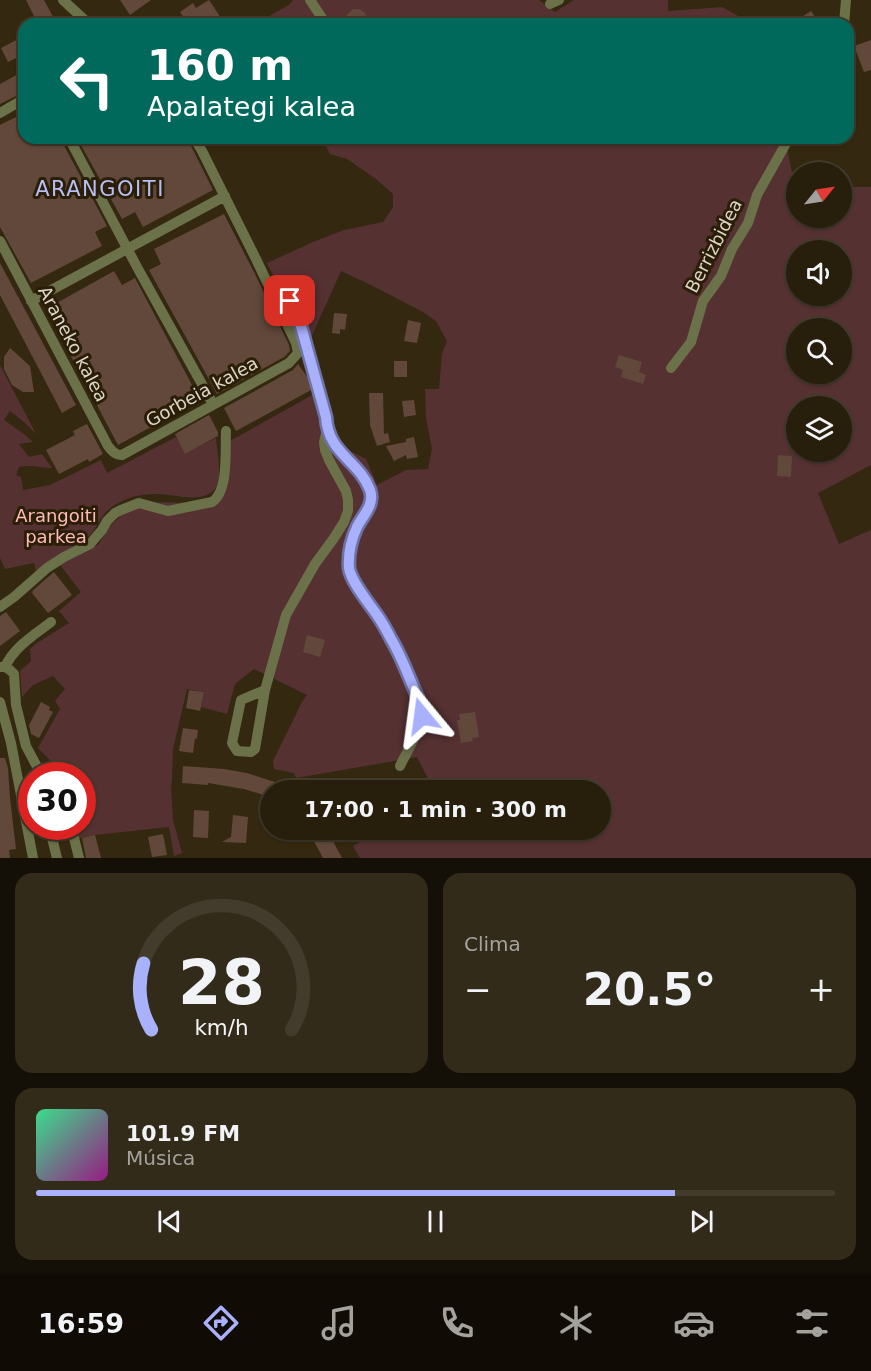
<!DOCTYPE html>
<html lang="es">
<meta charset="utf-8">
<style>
:root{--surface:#271e0c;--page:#332b1a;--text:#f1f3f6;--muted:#a4a29d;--line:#433c2d;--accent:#a9b0fc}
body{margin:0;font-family:"DejaVu Sans",sans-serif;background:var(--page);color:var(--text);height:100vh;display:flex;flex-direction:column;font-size:22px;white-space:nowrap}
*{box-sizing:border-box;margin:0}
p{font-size:20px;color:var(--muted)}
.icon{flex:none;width:33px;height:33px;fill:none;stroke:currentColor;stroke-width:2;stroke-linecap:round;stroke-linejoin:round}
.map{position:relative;height:858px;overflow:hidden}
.details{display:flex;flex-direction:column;gap:15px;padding:15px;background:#151007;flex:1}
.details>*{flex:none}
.hud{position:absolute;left:18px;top:18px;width:836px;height:126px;border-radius:18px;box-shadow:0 2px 4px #0004,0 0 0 2px var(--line);background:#00695c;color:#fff;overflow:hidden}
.needle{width:39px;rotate:60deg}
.buttons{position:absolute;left:786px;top:162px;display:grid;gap:12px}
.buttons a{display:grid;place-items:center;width:66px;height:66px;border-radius:50%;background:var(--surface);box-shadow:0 2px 4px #0004,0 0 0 2px var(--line);font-size:30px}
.speed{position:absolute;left:18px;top:762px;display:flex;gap:12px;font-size:30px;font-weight:700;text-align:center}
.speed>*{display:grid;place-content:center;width:78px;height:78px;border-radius:50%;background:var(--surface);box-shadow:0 2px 4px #0004,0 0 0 2px var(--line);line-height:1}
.speed .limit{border:9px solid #d22;background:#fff;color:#111}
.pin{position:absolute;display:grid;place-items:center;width:51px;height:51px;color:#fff;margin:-26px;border-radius:12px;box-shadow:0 3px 9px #0006}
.me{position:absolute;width:66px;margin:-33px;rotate:344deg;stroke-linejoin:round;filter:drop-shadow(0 0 4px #0008)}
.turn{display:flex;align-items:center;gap:21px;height:126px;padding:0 30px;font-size:27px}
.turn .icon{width:78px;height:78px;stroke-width:2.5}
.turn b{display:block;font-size:42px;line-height:51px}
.big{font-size:45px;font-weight:700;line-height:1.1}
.details .card{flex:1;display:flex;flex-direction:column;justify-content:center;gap:9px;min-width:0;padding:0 21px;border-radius:18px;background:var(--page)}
.details .dial{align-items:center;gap:0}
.dial svg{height:156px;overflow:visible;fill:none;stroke:var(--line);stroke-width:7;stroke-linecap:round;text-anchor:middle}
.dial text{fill:var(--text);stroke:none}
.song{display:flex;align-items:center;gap:18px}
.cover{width:72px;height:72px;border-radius:9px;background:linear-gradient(135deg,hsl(150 70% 55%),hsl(310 70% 35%))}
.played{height:6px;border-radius:3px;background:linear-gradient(90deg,var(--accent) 80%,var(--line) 80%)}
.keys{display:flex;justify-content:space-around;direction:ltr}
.heat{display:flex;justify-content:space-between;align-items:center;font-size:33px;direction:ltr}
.details .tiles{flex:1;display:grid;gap:15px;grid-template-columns:1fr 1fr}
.card:last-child{grid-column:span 2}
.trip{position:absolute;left:260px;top:780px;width:351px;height:60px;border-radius:30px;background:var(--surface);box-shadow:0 2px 4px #0004,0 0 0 2px var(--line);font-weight:700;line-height:60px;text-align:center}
.tabs{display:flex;height:96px;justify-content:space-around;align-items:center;background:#100c05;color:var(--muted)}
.tabs .icon{width:42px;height:42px}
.tabs .current{color:var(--accent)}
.tabs b{font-size:27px;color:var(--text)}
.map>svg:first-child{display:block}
</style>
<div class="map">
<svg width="871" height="858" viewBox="0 0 871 858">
<rect width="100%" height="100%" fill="#342810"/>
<path fill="#563132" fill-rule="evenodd" d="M293 0H539L555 12 574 0H668V11L722 7 747 21 743 24H255L289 5Z
M322 138H785L795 188H796V218H842V187H871V465L818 493 839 544 871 530V858H360L353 846 380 830H600V790H434L417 757 296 778 294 773 274 769 273 761 302 702 307 695 254 669 235 684 227 714 201 707 204 692 187 689 173 749 172 780 171 787 173 820 182 853 174 856 169 827 95 835 76 839 70 827 82 826V776L48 775 45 770 50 760 38 748 60 709 55 701 65 689 53 676 33 685 22 697 20 671 31 661 30 649 37 643 69 623 59 611 81 592 60 565 88 548 98 545C102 539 106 531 111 525 133 501 154 501 184 503 197 504 208 506 221 500L228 442 323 389 333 428 344 448 366 459 377 485 406 470 428 469 432 449 426 418 425 389H439L442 354 447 341 436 321 423 312 373 286 341 271 310 340 303 307 299 300 284 292 277 283 267 263 313 242 344 230 383 222 393 207V194L376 179 347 159 330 154ZM796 250H842V296H796ZM796 328H842V374H796ZM796 406H842V452H796Z
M0 365 36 434 25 423 10 411 4 420 24 434 33 442 19 444 29 457 42 454 52 468C41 468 30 464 19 467L16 475 21 477 23 490 50 485 101 460 107 473 176 437 186 453 216 438C217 452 224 481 213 491 198 504 172 493 155 494 148 494 139 495 132 497 123 500 111 506 105 513 99 520 96 529 89 536 74 550 53 560 36 571L34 563 5 569 0 558Z"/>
<path fill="#62483a" d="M26 0H44L57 24H38Z
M120 0H151L130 15Z
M209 0 225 24H188L180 12 193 3 196 8Z
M353 9H359L365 13 367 20 366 24H347L346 16Z
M811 11 818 21 813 24H791Z
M24 36V54L8 62 1 48Z
M871 40V70L864 72 854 46Z
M24 71V92L0 104V84Z
M24 113V138H60L107 226 95 232 102 246 31 283 0 227V125Z
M77 138H187L213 190 143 227 135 212 122 219Z
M224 214 255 274 289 345 290 351 284 357 217 394 149 270 161 264 154 249Z
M0 263 76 405 62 413 0 295Z
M114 271 122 285 135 278 200 400 118 445 46 309Z
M334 313 347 314 345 330 340 329V334L332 333Z
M408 320 421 323 417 343 404 341Z
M10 348 30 366 34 392H23L12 385 4 369V357Z
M619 355 642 362 639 372 646 375 643 384 621 377 623 370 615 367Z
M394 361H407V377H394Z
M298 364 308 378 311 390 236 431 224 408 293 370Z
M369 393H383L384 434 388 433 390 442 377 446 370 425Z
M414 400 416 415 404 417 402 401Z
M209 415 218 432V436L185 454 175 434Z
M87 424 103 454 89 462 88 459 59 474 46 450 75 435 73 431Z
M414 437 418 457 407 459 406 455 394 461 386 446 406 442V439Z
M778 455 792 456 791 477 777 476Z
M54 572 72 595 48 613 32 593 34 591 31 592Z
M6 612 20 631 0 646V616Z
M307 635 325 640 320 657 303 652Z
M189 690 204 692 200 711 186 708Z
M41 702 50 707 49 710 53 712 39 738 31 734 29 725Z
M475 712 479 737 472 738 473 741 461 743 457 720H460L459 714Z
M183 728 198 730 197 739 195 738 193 753 179 751Z
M0 758H5L8 768 10 798 16 849 9 850 10 858H0Z
M183 766 224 769 247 773 296 789 295 790H270V797L244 789 208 783V785L182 783Z
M194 810 209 811 208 838 193 837Z
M233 815 248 817 246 843 222 842 231 837Z
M313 830H327L342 858H323L309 832Z
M163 834 167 855 152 857 148 837Z
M95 835 101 858H86L82 838Z"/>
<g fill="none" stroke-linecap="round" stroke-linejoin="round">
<path stroke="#6b7149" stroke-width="10" d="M63 0 89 24
M310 0 326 24
M550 4 559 0
M844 24 846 0
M0 113 24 99
M69 138 137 267 213 404
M0 241 108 446C112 451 115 455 122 455L289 363 298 353 296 343 256 259 202 151 194 138
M31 301 225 196
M671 368 691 342 703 301 721 276 732 249 748 223 757 195 789 138
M327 429 334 443 360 472 371 492 372 502 358 525 351 546 349 570 353 579 380 618 393 641 421 706C423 728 409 747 400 766
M0 607 14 597 47 568 64 557 90 544 102 530 107 521 115 513 121 510 139 503 168 511 212 502C229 491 225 450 226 431
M0 667H5L10 670 14 674 16 705 26 746 42 776
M5 667C14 647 34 635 51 622
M265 690 241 700 232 743 237 751 251 752 255 749 265 690 286 615 315 564 334 538 344 522 348 511V500L346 491 329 460 325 450 324 442 327 429 326 417 296 308 290 301 274 297
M0 702 11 743 33 858
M49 826 57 858
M66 826 74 838 79 858"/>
</g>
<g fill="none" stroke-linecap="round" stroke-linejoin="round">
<defs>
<path id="route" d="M290 301 296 308 326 417C328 454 359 460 370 490 375 505 363 515 357 527 351 540 348 554 349 568 351 582 369 603 377 615 382 622 387 631 391 639 402 657 409 678 418 698L421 706 422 716"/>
</defs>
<use href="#route" stroke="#6e72a4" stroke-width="15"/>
<use href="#route" stroke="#a9b0fc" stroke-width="10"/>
</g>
<g text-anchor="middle" stroke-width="6" stroke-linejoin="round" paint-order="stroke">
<g font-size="18" fill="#ddd5c7" stroke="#2a1e06">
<text transform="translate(714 246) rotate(-63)" y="6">Berrizbidea</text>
<text transform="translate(73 344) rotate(62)" y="6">Araneko kalea</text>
<text transform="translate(202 392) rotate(-29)" y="6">Gorbeia kalea</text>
</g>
<g font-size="18" fill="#ffbbbc" stroke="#2a1e06">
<text x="56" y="522">Arangoiti<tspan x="56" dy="21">parkea</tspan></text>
</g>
<g font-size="21" letter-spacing="1.5" fill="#b7bdf6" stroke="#2a1e06">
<text x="100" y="196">ARANGOITI</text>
</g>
</g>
</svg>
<div class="buttons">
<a><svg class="needle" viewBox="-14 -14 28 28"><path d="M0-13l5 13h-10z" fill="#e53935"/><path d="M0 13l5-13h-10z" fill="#a4a29d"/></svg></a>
<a><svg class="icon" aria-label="sound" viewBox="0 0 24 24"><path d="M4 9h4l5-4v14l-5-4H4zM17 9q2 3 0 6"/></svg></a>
<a><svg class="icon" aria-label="search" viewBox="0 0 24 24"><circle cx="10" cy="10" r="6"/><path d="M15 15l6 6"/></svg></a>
<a><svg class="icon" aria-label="layers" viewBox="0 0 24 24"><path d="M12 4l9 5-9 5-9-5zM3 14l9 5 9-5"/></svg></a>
</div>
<div class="speed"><div class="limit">30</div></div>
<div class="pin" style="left:290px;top:301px;background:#d93025"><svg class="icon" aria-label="arrive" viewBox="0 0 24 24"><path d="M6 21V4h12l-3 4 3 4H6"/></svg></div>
<svg class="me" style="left:422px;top:716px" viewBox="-20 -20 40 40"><path d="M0-17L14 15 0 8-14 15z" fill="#a9b0fc" stroke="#fff" stroke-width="4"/></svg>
<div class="trip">17:00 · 1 min · 300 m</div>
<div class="hud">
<div class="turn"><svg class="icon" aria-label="left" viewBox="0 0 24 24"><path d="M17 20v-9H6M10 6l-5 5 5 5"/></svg><div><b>160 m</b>Apalategi kalea</div></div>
</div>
</div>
<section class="details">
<div class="tiles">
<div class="card dial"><svg viewBox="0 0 100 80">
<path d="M14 69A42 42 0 1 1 86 69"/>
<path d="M14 69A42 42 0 0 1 10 35" stroke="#a9b0fc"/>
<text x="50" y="56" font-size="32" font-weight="700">28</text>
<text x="50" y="72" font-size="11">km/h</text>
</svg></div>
<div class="card"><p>Clima</p>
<div class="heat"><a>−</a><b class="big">20.5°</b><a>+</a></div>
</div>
<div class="card">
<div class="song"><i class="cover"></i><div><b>101.9 FM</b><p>Música</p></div></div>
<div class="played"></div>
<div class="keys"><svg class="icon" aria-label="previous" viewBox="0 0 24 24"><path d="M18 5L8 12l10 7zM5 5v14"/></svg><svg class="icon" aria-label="pause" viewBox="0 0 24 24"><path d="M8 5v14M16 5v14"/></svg><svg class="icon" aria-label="next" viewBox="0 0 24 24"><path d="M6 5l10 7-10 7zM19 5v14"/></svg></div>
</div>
</div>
</section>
<nav class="tabs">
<b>16:59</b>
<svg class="icon current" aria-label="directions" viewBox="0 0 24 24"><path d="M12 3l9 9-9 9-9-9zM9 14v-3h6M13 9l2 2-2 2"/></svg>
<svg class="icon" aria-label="music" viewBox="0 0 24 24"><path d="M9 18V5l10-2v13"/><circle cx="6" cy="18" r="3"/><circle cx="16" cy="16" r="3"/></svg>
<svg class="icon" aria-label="phone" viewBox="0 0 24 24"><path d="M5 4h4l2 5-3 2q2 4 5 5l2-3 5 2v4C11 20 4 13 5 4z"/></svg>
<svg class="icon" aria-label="climate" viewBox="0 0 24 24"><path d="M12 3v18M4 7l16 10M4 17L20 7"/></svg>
<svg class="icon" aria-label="car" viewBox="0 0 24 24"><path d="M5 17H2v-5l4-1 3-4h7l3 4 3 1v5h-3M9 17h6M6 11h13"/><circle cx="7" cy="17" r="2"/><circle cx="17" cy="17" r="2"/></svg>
<svg class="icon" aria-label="filters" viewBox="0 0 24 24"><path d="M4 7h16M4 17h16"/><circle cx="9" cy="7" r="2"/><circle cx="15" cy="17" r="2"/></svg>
</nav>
